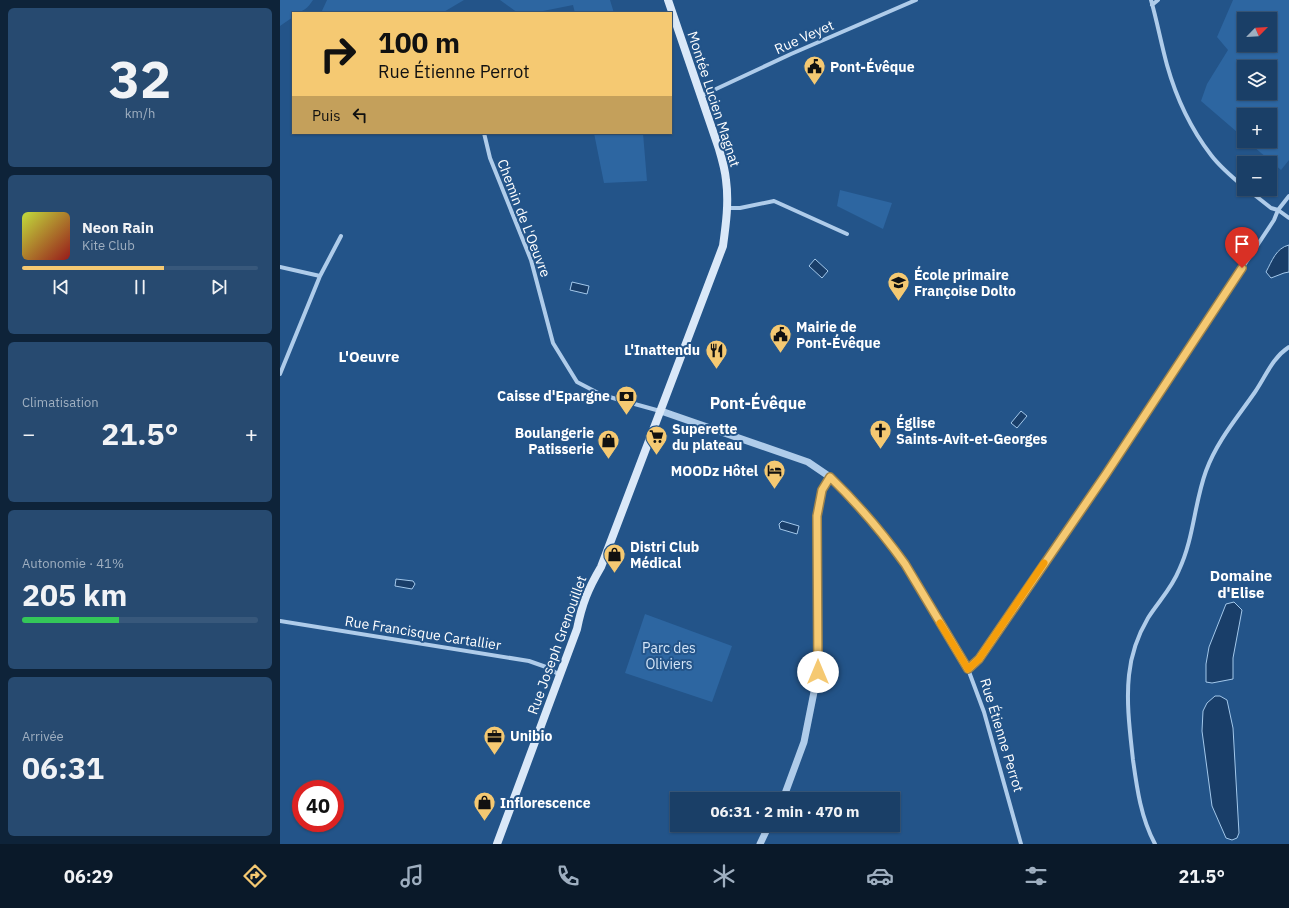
<!DOCTYPE html>
<html lang="fr">
<meta charset="utf-8">
<style>
:root{--surface:#1a3f67;--page:#274a70;--text:#f1f3f6;--muted:#9fafc0;--line:#38587b;--accent:#f5c972}
body{margin:0;font-family:"IBM Plex Sans",sans-serif;background:var(--page);color:var(--text);height:100vh;display:flex;flex-direction:column;font-size:15px;white-space:nowrap}
*{box-sizing:border-box;margin:0}
p{font-size:13px;color:var(--muted)}
.icon{flex:none;width:22px;height:22px;fill:none;stroke:currentColor;stroke-width:2;stroke-linecap:round;stroke-linejoin:round}
.map{position:relative;flex:1;overflow:hidden}
.sheet{display:flex;flex-direction:column;gap:8px;padding:8px;background:#0e2339;width:280px}
.sheet>*{flex:none}
.banner{position:absolute;left:12px;top:12px;width:380px;height:122px;border-radius:0px;box-shadow:0 1px 3px #0004,0 0 0 1px var(--line);background:#f5c972;color:#111;overflow:hidden}
.needle{width:26px;rotate:66deg}
.fabs{position:absolute;left:957px;top:12px;display:grid;gap:8px}
.fabs a{display:grid;place-items:center;width:40px;height:40px;border-radius:0px;background:var(--surface);box-shadow:0 1px 3px #0004,0 0 0 1px var(--line);font-size:20px}
.speed{position:absolute;left:12px;top:780px;display:flex;gap:8px;font-size:20px;font-weight:700;text-align:center}
.speed>*{display:grid;place-content:center;width:52px;height:52px;border-radius:50%;background:var(--surface);box-shadow:0 1px 3px #0004,0 0 0 1px var(--line);line-height:1}
.speed .limit{border:6px solid #d22;background:#fff;color:#111}
.pin{position:absolute;display:grid;place-items:center;width:34px;height:34px;color:#fff;margin:-41px -17px;border-radius:50% 50% 50% 0;rotate:-45deg;box-shadow:0 0 4px #0007}
.pin .icon{rotate:45deg}
.me{position:absolute;width:44px;margin:-22px;rotate:0deg;stroke-linejoin:round;filter:drop-shadow(0 0 3px #0008)}
.turn{display:flex;align-items:center;gap:14px;height:84px;padding:0 20px;font-size:18px}
.turn .icon{width:52px;height:52px;stroke-width:2.5}
.turn b{display:block;font-size:28px;line-height:34px}
.then{display:flex;align-items:center;height:38px;padding:0 20px;background:#0003;gap:8px;font-size:15px}
.big{font-size:30px;font-weight:700;line-height:1.1}
.sheet .widget{flex:1;display:flex;flex-direction:column;justify-content:center;gap:6px;min-width:0;padding:0 14px;border-radius:6px;background:var(--page)}
.sheet .dial{align-items:center;gap:0}
.dial b{font-size:52px;line-height:1}
.song{display:flex;align-items:center;gap:12px}
.cover{width:48px;height:48px;border-radius:6px;background:linear-gradient(135deg,hsl(70 70% 55%),hsl(0 70% 35%))}
.played{height:4px;border-radius:2px;background:linear-gradient(90deg,var(--accent) 60%,var(--line) 60%)}
.keys{display:flex;justify-content:space-around;direction:ltr}
.heat{display:flex;justify-content:space-between;align-items:center;font-size:22px;direction:ltr}
.charge{height:6px;border-radius:3px;background:linear-gradient(90deg,#34c759 41%,var(--line) 0)}
.trip{position:absolute;left:390px;top:792px;width:230px;height:40px;border-radius:0px;background:var(--surface);box-shadow:0 1px 3px #0004,0 0 0 1px var(--line);font-weight:700;line-height:40px;text-align:center}
.dock{display:flex;height:64px;justify-content:space-around;align-items:center;background:#0a1929;color:var(--muted)}
.dock .icon{width:28px;height:28px}
.dock .selected{color:var(--accent)}
.dock b{font-size:18px;color:var(--text)}
main{display:flex;flex:1;min-height:0}
.map>svg:first-child{display:block}
</style>
<main>
<section class="sheet">
<div class="widget dial"><b>32</b><p>km/h</p></div>
<div class="widget">
<div class="song"><i class="cover"></i><div><b>Neon Rain</b><p>Kite Club</p></div></div>
<div class="played"></div>
<div class="keys"><svg class="icon" aria-label="previous" viewBox="0 0 24 24"><path d="M18 5L8 12l10 7zM5 5v14"/></svg><svg class="icon" aria-label="pause" viewBox="0 0 24 24"><path d="M8 5v14M16 5v14"/></svg><svg class="icon" aria-label="next" viewBox="0 0 24 24"><path d="M6 5l10 7-10 7zM19 5v14"/></svg></div>
</div>
<div class="widget"><p>Climatisation</p>
<div class="heat"><a>−</a><b class="big">21.5°</b><a>+</a></div>
</div>
<div class="widget"><p>Autonomie · 41%</p><b class="big">205 km</b><div class="charge"></div></div>
<div class="widget"><p>Arrivée</p><b class="big">06:31</b></div>
</section>
<div class="map">
<svg width="1009" height="844" viewBox="0 0 1009 844">
<rect width="100%" height="100%" fill="#235489"/>
<path fill="#2d66a1" fill-rule="evenodd" d="M0 0H33C28 8 22 13 13 13V17L0 26Z
M47 0H184L162 13H41Z
M220 0H330L334 13H295L293 5 263 11V13H238Z
M953 0H1009V160L1001 170 967 141H990V115H964V138L921 101 927 84 948 50 937 37ZM964 19H990V45H964ZM964 67H990V93H964Z
M314 133H363L367 181 324 183Z
M560 190 612 203 603 229 557 206Z
M365 614 452 646 432 702 345 673Z"/>
<path fill="#193e69" stroke="#a3c8eb" d="M1009 245V272L1004 273 991 278 986 272C992 261 996 248 1009 245Z
M535 259 548 271 542 278 529 266Z
M292 282 309 286 307 294 290 290Z
M741 411 747 416 737 428 731 423Z
M502 521 519 526 517 534 500 529 499 524Z
M116 579 133 581 135 584 132 589 115 586Z
M954 602 962 610 953 658V679L932 683 926 682V664L929 647 946 604Z
M935 696H940L947 700 953 728 959 833 957 838 952 840 946 838 932 806 922 731 923 711 927 703Z"/>
<g fill="none" stroke-linecap="round" stroke-linejoin="round">
<path stroke="#afccea" stroke-width="4" d="M871 0C877 21 881 43 887 65 896 97 911 129 931 155 940 167 952 177 964 187
M872 5 878 0
M421 96 511 54 636 0
M204 133 210 158 251 260 273 343 297 382 322 395 380 411
M967 189 991 208 998 210 1009 218
M447 208H460L494 201 567 234
M0 267 40 276 0 374
M40 276 61 236
M550 477C578 503 603 532 625 564L688 669 704 712 741 844
M0 621 249 661 266 667 280 675
M688 669 699 659 826 474 994 220 998 210 1009 196
M875 844C861 818 857 789 853 760 850 732 846 703 849 675 851 655 858 635 868 618 878 602 892 588 899 570 914 538 914 504 926 471 937 441 957 418 975 392 986 376 992 358 1009 347"/>
<path stroke="#afccea" stroke-width="7" d="M381 411 528 462 550 477 542 489 537 516 538 672 524 742 503 799
M480 844 489 825"/>
<path stroke="#dae8f8" stroke-width="8" d="M217 844 297 629C302 604 308 589 321 567L443 246C446 224 449 202 446 180 445 169 442 159 439 149L388 0"/>
</g>
<g fill="none" stroke-linecap="round" stroke-linejoin="round">
<defs>
<path id="route" d="M538 672 537 516 542 490 550 477C578 504 602 532 625 564L688 669 699 659 826 474 962 268"/>
</defs>
<use href="#route" stroke="#9f834a" stroke-width="10"/>
<use href="#route" stroke="#f5c972" stroke-width="7"/>
<path stroke="#f59e0b" stroke-width="7" d="M660 623 688 669 699 659 764 563"/>
</g>
<defs>
<symbol id="civic-pin" viewBox="-11 -11 22 30"><path d="M0 17L-7.5 6A9.5 9.5 0 1 1 7.5 6Z" fill="#f5c972" stroke="#235489"/><path d="M-.6-6.5H3V-4.5H.6V-3L4-1V1h2V6H-6V1h2V-1L-.6-3ZM-1.2 2.5V6h2.4V2.5Z" fill="#111"/></symbol>
<symbol id="school-pin" viewBox="-11 -11 22 30"><path d="M0 17L-7.5 6A9.5 9.5 0 1 1 7.5 6Z" fill="#f5c972" stroke="#235489"/><path d="M0-5L7-2L0 1L-7-2ZM-4 1L0 2.5L4 1V4Q0 6-4 4Z" fill="#111"/></symbol>
<symbol id="restaurant-pin" viewBox="-11 -11 22 30"><path d="M0 17L-7.5 6A9.5 9.5 0 1 1 7.5 6Z" fill="#f5c972" stroke="#235489"/><path d="M-5-6h1v4h1v-4h1v4h1v-4h1v5L-1.5 .5V6h-2V.5L-5-1ZM5-6V6H3V1.5H1.5Q1.5-4 5-6Z" fill="#111"/></symbol>
<symbol id="bank-pin" viewBox="-11 -11 22 30"><path d="M0 17L-7.5 6A9.5 9.5 0 1 1 7.5 6Z" fill="#f5c972" stroke="#235489"/><path d="M-6-4H6V4H-6ZM0-2.3a2.3 2.3 0 1 0 0 4.6a2.3 2.3 0 1 0 0-4.6Z" fill="#111"/></symbol>
<symbol id="church-pin" viewBox="-11 -11 22 30"><path d="M0 17L-7.5 6A9.5 9.5 0 1 1 7.5 6Z" fill="#f5c972" stroke="#235489"/><path d="M-1.2-6h2.4v3.5h3.3v2.4h-3.3V6h-2.4V-.1h-3.3v-2.4h3.3Z" fill="#111"/></symbol>
<symbol id="supermarket-pin" viewBox="-11 -11 22 30"><path d="M0 17L-7.5 6A9.5 9.5 0 1 1 7.5 6Z" fill="#f5c972" stroke="#235489"/><path d="M-6-5.5h2.5l.6 2H6L4.5 2H-2.5L-4.4-4H-6ZM-1.5 3.2a1.3 1.3 0 1 0 .1 0ZM3 3.2a1.3 1.3 0 1 0 .1 0Z" fill="#111"/></symbol>
<symbol id="shop-pin" viewBox="-11 -11 22 30"><path d="M0 17L-7.5 6A9.5 9.5 0 1 1 7.5 6Z" fill="#f5c972" stroke="#235489"/><path d="M-5-2.5h2.3a2.7 3.5 0 0 1 5.4 0H5L5.5 6h-11ZM-1.5-2.5h3a1.5 2.3 0 0 0-3 0Z" fill="#111"/></symbol>
<symbol id="hotel-pin" viewBox="-11 -11 22 30"><path d="M0 17L-7.5 6A9.5 9.5 0 1 1 7.5 6Z" fill="#f5c972" stroke="#235489"/><path d="M-6-4.5h1.5V1H6V5H4.5V3h-9V5H-6ZM-4 0a1.8 1.8 0 1 1 3.6 0ZM.5 0V-2.5h3Q6-2.5 6 0Z" fill="#111"/></symbol>
<symbol id="office-pin" viewBox="-11 -11 22 30"><path d="M0 17L-7.5 6A9.5 9.5 0 1 1 7.5 6Z" fill="#f5c972" stroke="#235489"/><path d="M-6-3h4V-5.5h4V-3h4V5H-6ZM-1-4.5V-3h2v-1.5ZM-6 0V1H6V0Z" fill="#111"/></symbol>
</defs>
<g fill-rule="evenodd">
<use href="#civic-pin" x="522" y="54" width="25" height="34"/>
<use href="#school-pin" x="606" y="270" width="25" height="34"/>
<use href="#civic-pin" x="488" y="322" width="25" height="34"/>
<use href="#restaurant-pin" x="424" y="338" width="25" height="34"/>
<use href="#bank-pin" x="334" y="384" width="25" height="34"/>
<use href="#church-pin" x="588" y="418" width="25" height="34"/>
<use href="#supermarket-pin" x="364" y="424" width="25" height="34"/>
<use href="#shop-pin" x="316" y="428" width="25" height="34"/>
<use href="#hotel-pin" x="482" y="458" width="25" height="34"/>
<use href="#shop-pin" x="322" y="542" width="25" height="34"/>
<use href="#office-pin" x="202" y="724" width="25" height="34"/>
<use href="#shop-pin" x="192" y="790" width="25" height="34"/>
</g>
<g text-anchor="middle" stroke-width="4" stroke-linejoin="round" paint-order="stroke">
<g font-size="14" fill="#fff" stroke="#235489">
<text transform="translate(524 37) rotate(-24)" y="5">Rue Veyet</text>
<text transform="translate(434 99) rotate(72)" y="5">Montée Lucien Magnat</text>
<text transform="translate(244 218) rotate(69)" y="5">Chemin de L'Oeuvre</text>
<text transform="translate(143 633) rotate(9)" y="5">Rue Francisque Cartallier</text>
<text transform="translate(277 645) rotate(-70)" y="5">Rue Joseph Grenouillet</text>
<text transform="translate(722 735) rotate(73)" y="5">Rue Étienne Perrot</text>
</g>
<g font-size="14" font-weight="bold" fill="#fff" stroke="#235489" text-anchor="start">
<text x="550" y="72">Pont-Évêque</text>
<text x="634" y="280">École primaire<tspan x="634" dy="16">Françoise Dolto</tspan></text>
<text x="516" y="332">Mairie de<tspan x="516" dy="16">Pont-Évêque</tspan></text>
<text x="420" y="355" text-anchor="end">L'Inattendu</text>
<text x="330" y="401" text-anchor="end">Caisse d'Epargne</text>
<text x="616" y="428">Église<tspan x="616" dy="16">Saints-Avit-et-Georges</tspan></text>
<text x="392" y="434">Superette<tspan x="392" dy="16">du plateau</tspan></text>
<text x="314" y="438" text-anchor="end">Boulangerie<tspan x="314" dy="16">Patisserie</tspan></text>
<text x="478" y="476" text-anchor="end">MOODz Hôtel</text>
<text x="350" y="552">Distri Club<tspan x="350" dy="16">Médical</tspan></text>
<text x="230" y="741">Unibio</text>
<text x="220" y="808">Inflorescence</text>
</g>
<g font-size="14" fill="#d4e5f7" stroke="#235489">
<text x="389" y="653">Parc des<tspan x="389" dy="16">Oliviers</tspan></text>
</g>
<g font-size="15" font-weight="bold" fill="#fff" stroke="#235489">
<text x="89" y="362">L'Oeuvre</text>
<text x="961" y="581">Domaine<tspan x="961" dy="17">d'Elise</tspan></text>
</g>
<g font-size="16" font-weight="bold" fill="#fff" stroke="#235489">
<text x="478" y="409">Pont-Évêque</text>
</g>
</g>
</svg>
<div class="fabs">
<a><svg class="needle" viewBox="-14 -14 28 28"><path d="M0-13l5 13h-10z" fill="#e53935"/><path d="M0 13l5-13h-10z" fill="#9fafc0"/></svg></a>
<a><svg class="icon" aria-label="layers" viewBox="0 0 24 24"><path d="M12 4l9 5-9 5-9-5zM3 14l9 5 9-5"/></svg></a>
<a>+</a>
<a>−</a>
</div>
<div class="speed"><div class="limit">40</div></div>
<div class="pin" style="left:962px;top:268px;background:#d93025"><svg class="icon" aria-label="arrive" viewBox="0 0 24 24"><path d="M6 21V4h12l-3 4 3 4H6"/></svg></div>
<svg class="me" style="left:538px;top:672px" viewBox="-20 -20 40 40"><circle r="19" fill="#fff"/><path d="M0-13L10 11 0 6-10 11z" fill="#f5c972"/></svg>
<div class="trip">06:31 · 2 min · 470 m</div>
<div class="banner">
<div class="turn"><svg class="icon" aria-label="right" viewBox="0 0 24 24"><path d="M7 20v-9h11M14 6l5 5-5 5"/></svg><div><b>100 m</b>Rue Étienne Perrot</div></div>
<div class="then">Puis<svg class="icon" aria-label="left" viewBox="0 0 24 24"><path d="M17 20v-9H6M10 6l-5 5 5 5"/></svg></div>
</div>
</div>
</main>
<nav class="dock">
<b>06:29</b>
<svg class="icon selected" aria-label="directions" viewBox="0 0 24 24"><path d="M12 3l9 9-9 9-9-9zM9 14v-3h6M13 9l2 2-2 2"/></svg>
<svg class="icon" aria-label="music" viewBox="0 0 24 24"><path d="M9 18V5l10-2v13"/><circle cx="6" cy="18" r="3"/><circle cx="16" cy="16" r="3"/></svg>
<svg class="icon" aria-label="phone" viewBox="0 0 24 24"><path d="M5 4h4l2 5-3 2q2 4 5 5l2-3 5 2v4C11 20 4 13 5 4z"/></svg>
<svg class="icon" aria-label="climate" viewBox="0 0 24 24"><path d="M12 3v18M4 7l16 10M4 17L20 7"/></svg>
<svg class="icon" aria-label="car" viewBox="0 0 24 24"><path d="M5 17H2v-5l4-1 3-4h7l3 4 3 1v5h-3M9 17h6M6 11h13"/><circle cx="7" cy="17" r="2"/><circle cx="17" cy="17" r="2"/></svg>
<svg class="icon" aria-label="filters" viewBox="0 0 24 24"><path d="M4 7h16M4 17h16"/><circle cx="9" cy="7" r="2"/><circle cx="15" cy="17" r="2"/></svg>
<b>21.5°</b>
</nav>
